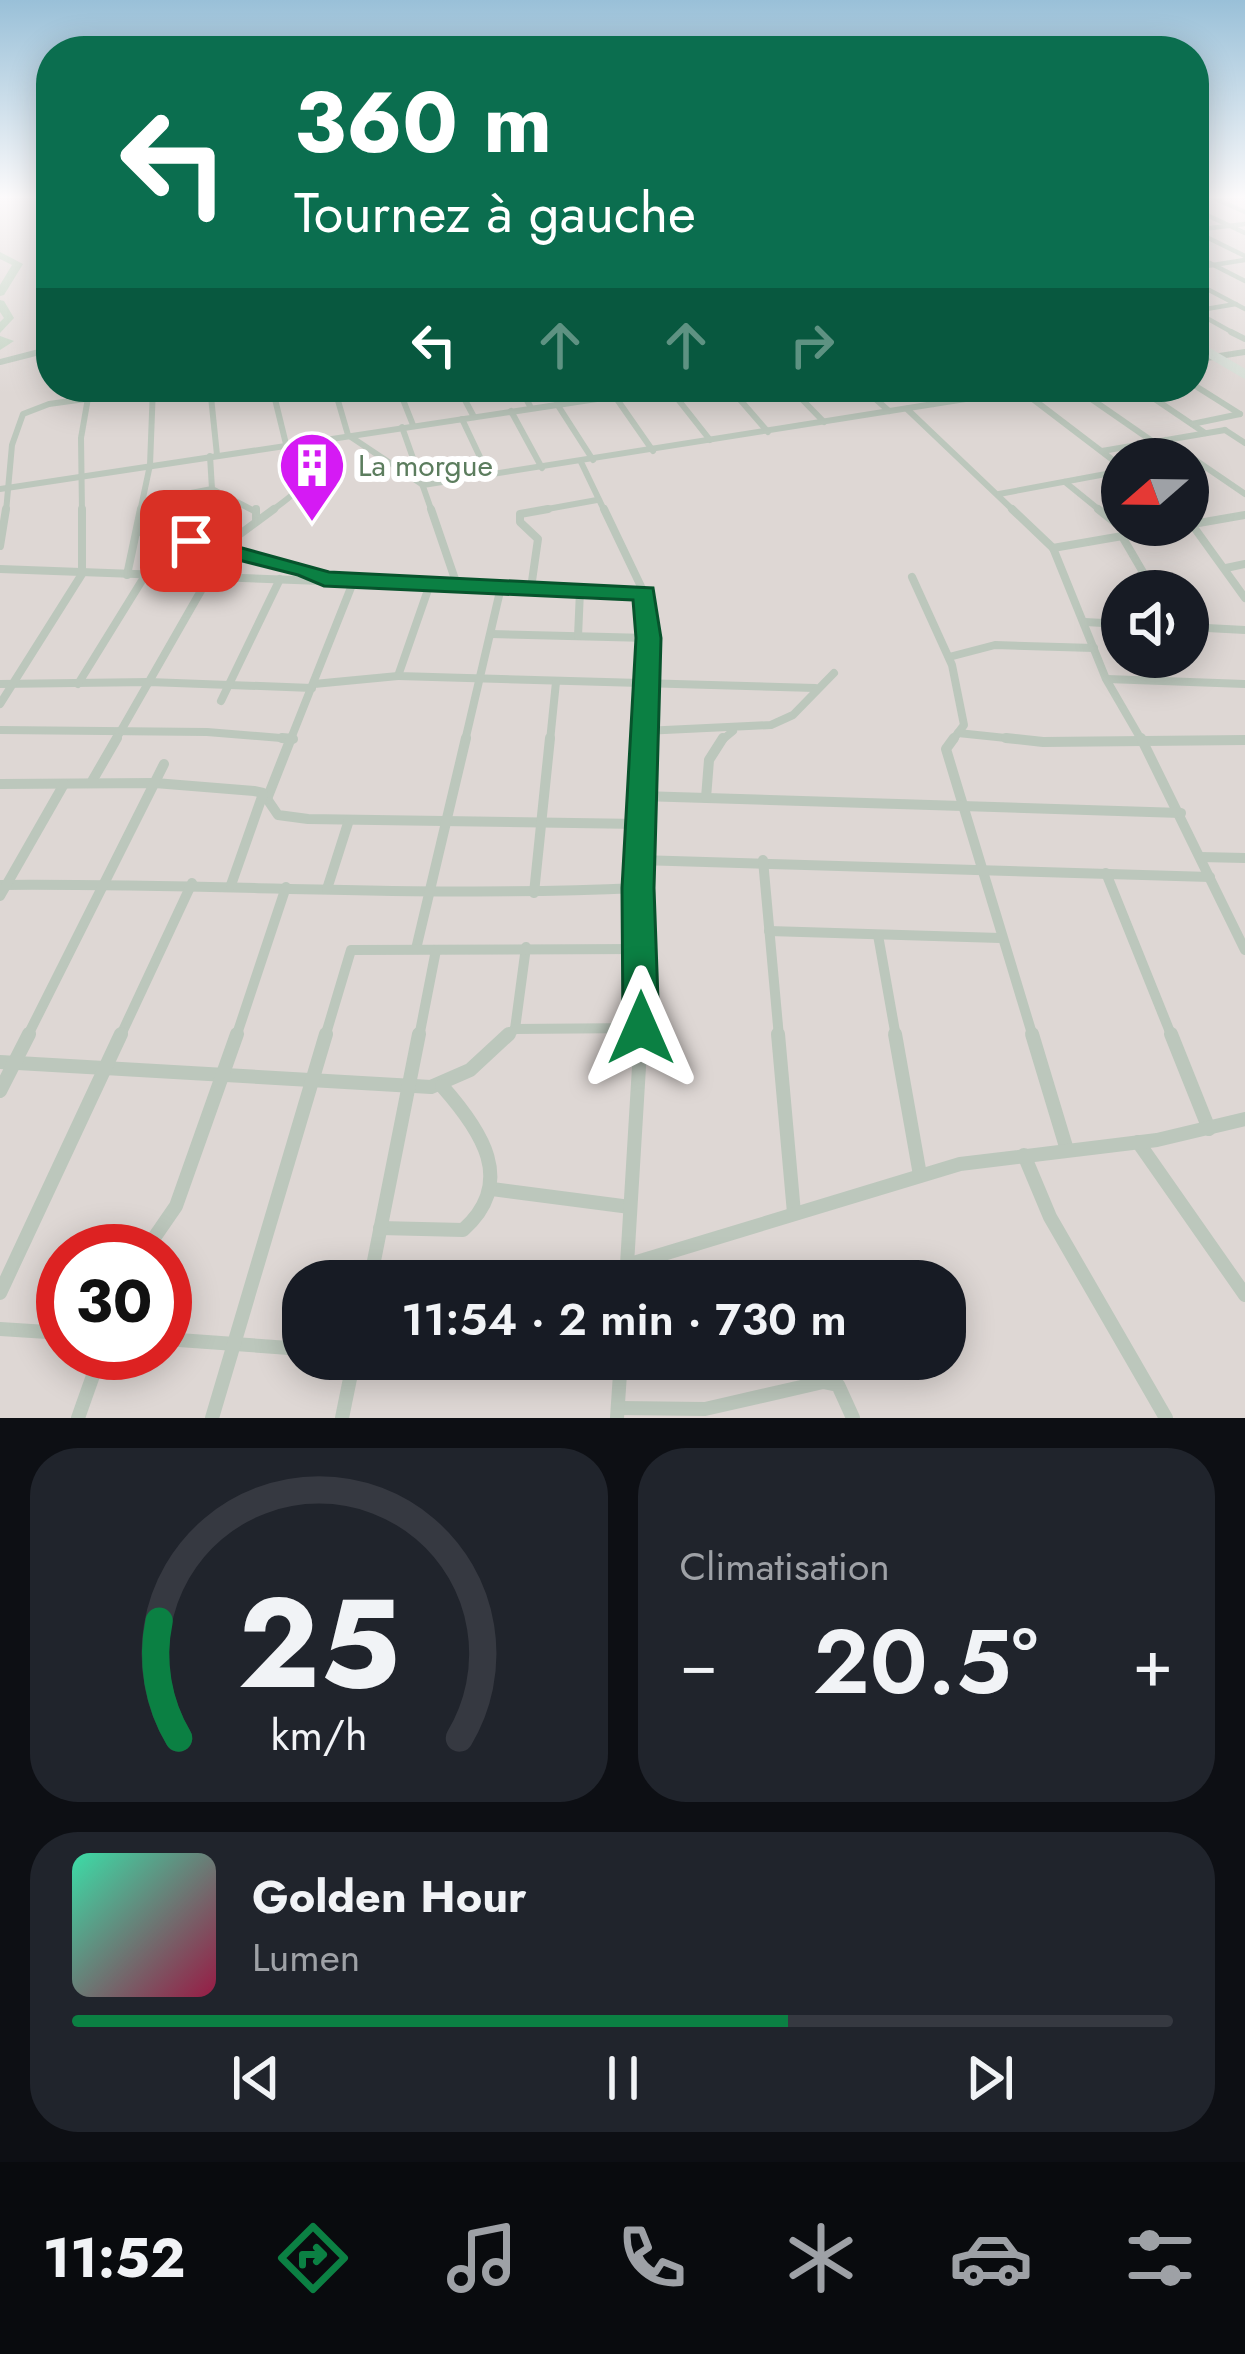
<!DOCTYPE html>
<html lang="fr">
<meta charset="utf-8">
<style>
body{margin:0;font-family:Jost,sans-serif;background:#20242c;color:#f1f3f6;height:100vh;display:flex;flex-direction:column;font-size:45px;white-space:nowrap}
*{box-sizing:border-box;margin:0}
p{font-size:39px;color:#9ea1a6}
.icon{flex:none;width:66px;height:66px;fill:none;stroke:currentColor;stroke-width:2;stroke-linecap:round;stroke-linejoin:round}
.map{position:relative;height:1418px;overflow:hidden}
.side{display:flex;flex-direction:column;gap:30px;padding:30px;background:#0d0f14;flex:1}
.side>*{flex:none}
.guide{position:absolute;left:36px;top:36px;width:1173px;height:366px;border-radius:48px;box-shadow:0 6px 30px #0003;background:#0b6e4f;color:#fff;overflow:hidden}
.needle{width:78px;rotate:250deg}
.controls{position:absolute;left:1101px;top:438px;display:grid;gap:24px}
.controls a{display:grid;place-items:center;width:108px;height:108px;border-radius:50%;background:#171b24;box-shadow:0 6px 30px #0003;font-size:60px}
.speed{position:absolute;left:36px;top:1224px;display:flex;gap:24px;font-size:60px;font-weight:700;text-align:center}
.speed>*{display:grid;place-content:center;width:156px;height:156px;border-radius:50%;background:#171b24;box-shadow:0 6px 30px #0003;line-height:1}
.speed .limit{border:18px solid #d22;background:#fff;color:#111}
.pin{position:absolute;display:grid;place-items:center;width:102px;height:102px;color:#fff;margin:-51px;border-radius:24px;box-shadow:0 6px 18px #0006}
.me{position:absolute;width:132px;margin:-66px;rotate:0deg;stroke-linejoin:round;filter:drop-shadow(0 0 9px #0008)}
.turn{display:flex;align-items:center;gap:42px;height:252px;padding:0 60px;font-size:54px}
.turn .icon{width:156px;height:156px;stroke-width:2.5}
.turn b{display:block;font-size:84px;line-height:102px}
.lanes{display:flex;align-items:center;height:114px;padding:0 60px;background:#0003;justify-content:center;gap:60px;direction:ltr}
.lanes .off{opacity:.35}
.big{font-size:90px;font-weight:600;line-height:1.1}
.side .tile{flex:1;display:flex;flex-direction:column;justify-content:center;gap:18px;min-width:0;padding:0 42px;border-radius:48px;background:#20242c}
.side .dial{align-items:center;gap:0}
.dial svg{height:312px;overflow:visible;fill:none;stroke:#363941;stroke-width:7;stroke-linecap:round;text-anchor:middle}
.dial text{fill:#f1f3f6;stroke:none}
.song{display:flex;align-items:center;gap:36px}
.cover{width:144px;height:144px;border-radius:18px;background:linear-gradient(135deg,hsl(160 70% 55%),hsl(340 70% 35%))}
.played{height:12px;border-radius:6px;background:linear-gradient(90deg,#0b8043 65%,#363941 65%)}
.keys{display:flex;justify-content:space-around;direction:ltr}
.heat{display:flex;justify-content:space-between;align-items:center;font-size:66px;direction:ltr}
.side .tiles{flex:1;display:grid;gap:30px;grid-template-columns:1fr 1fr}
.tile:last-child{grid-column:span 2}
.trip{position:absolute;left:282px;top:1260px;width:684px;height:120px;border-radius:48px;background:#171b24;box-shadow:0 6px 30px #0003;font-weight:600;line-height:120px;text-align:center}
.menu{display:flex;height:192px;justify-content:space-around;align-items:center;background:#090b0e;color:#9ea1a6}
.menu .icon{width:84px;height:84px}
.menu .on{color:#0b8043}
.menu b{font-size:54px;color:#f1f3f6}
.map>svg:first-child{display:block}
.green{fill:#ded7d4;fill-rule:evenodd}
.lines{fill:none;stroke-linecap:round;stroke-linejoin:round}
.river{fill:#c2d1c1;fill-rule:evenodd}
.street-far4{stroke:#bcc7bc;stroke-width:4.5}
.street-far3{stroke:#bcc7bc;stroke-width:6}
.street-far2{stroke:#bcc7bc;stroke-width:8}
.street-far1{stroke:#bcc7bc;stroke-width:10}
.street{stroke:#bcc7bc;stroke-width:14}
.secondary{stroke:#d5ddd5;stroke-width:9}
.route{fill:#0b8043;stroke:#07532c;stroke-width:3}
.labels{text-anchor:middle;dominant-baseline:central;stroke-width:12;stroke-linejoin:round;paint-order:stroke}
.far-poi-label{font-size:30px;fill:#5c7d5e;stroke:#fff;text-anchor:start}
</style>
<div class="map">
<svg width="1245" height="1418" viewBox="0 0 1245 1418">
<rect width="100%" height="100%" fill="#f8f5f6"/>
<path class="green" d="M0,196h51v191h1143v-191h51v1222h-1245zM1122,459h66v66h-66zM1122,591h66v66h-66zM63,1251h102v102h-102zM303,1281h642v78h-642z"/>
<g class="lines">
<g class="river">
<path d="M0,196h5l-5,4z"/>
<path d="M0,252l23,12 -19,31 -4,1v-11l12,-20 -12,-6z"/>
<path d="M0,300l4,1 10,17 -14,15v-11l4,-4 -4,-6z"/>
<path d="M0,336l14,5 -14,9z"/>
</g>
<g class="street-far4">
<path d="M1209,196l36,16"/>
<path d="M1194,209l51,24"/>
<path d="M1194,230l51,-6"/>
<path d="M1194,231l51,25"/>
<path d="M1194,255l51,26"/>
<path d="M1194,268l51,-8"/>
<path d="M1194,282l51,27"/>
<path d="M1194,311l43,24"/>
<path d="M1194,311l42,-7"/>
</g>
<g class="street-far3">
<path d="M1231,332l14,7"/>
<path d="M1194,360l51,-8"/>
<path d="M0,362l51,-13"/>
<path d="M1194,385l46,29"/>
<path d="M210,387l7,68"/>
<path d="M272,387l14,57"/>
<path d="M334,387l14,48 75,50 618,-98"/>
<path d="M398,387l15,38"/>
<path d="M458,387l16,30"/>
<path d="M520,387l11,21"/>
<path d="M729,387l39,45"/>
<path d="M790,387l34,35"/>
<path d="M862,387l27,24"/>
<path d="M912,387l21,17"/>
<path d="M1074,387l78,54"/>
<path d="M1137,387l68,46"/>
<path d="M669,388l41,52"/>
<path d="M1021,390l101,77"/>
<path d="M614,395l39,56"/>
<path d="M557,404l36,56"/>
<path d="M907,409l108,103"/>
<path d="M511,411l31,57"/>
<path d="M462,419l27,57"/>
<path d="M1192,424l48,-10"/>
<path d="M402,427l30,85"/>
<path d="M1225,430l20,13"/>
<path d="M1166,440l79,54"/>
<path d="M1102,451l123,-21"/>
<path d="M581,462l24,50"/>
<path d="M1065,482l37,30"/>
<path d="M0,489l676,-102"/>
<path d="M212,489l44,23"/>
<path d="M999,494l123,-23"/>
<path d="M144,502l68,-13 -2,-33"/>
<path d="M6,512l6,-67 11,-31 26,-10 123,-17"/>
<path d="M82,512l-1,-74 7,-40"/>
<path d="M140,512l10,-47 3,-78"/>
<path d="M270,512c28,-21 48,-33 36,-71"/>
<path d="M531,512l66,-12"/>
</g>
<g class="street-far2">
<path d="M256,509v10"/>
<path d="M431,509l26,76"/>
<path d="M604,509l43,90 -4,142"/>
<path d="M1012,509l41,39 53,131 36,62"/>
<path d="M1098,509l34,27"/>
<path d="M1188,519l57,79"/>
<path d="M1193,524l52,-9"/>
<path d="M140,532l81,16 99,29"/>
<path d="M1123,538l31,53"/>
<path d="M0,546l6,-37"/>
<path d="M221,548l53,-39"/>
<path d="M1053,548l133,-23"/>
<path d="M1226,568l19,-4"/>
<path d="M0,569l644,24"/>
<path d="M127,575l14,-66"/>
<path d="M912,577l40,88 12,60 -12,16"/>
<path d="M430,584l-32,92 417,12"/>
<path d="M531,588l7,-49 -18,-17v-8l28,-5"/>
<path d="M1085,622l37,2"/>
<path d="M1188,627l57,3"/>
<path d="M491,634l157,4"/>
<path d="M578,636l2,-45"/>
<path d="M949,657l46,-12 99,3"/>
<path d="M1107,679l138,5"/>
<path d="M0,684l149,-2 163,6"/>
<path d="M78,684l68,-110"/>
<path d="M314,684l84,-8"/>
<path d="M221,701l59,-122"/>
<path d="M0,704l82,-130v-65"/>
<path d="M0,730l207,2 86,7"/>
<path d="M644,731l127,-6 22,-10 41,-42"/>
<path d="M958,733l76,8"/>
<path d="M115,741l95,-166"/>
<path d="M290,741l64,-161"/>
<path d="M465,741l36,-154"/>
<path d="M550,741l6,-59"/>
<path d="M721,741l12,-10"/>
<path d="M1134,741l111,-1"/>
</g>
<g class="street-far1">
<path d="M282,738l11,1"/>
<path d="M954,738l-8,11 87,288"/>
<path d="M1006,738l37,4 202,-2"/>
<path d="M1141,738l104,212"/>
<path d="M91,783l26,-45"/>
<path d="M0,784l155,-1 99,8 9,2 15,22 30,4 332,5"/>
<path d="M641,796l540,17"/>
<path d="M706,798l3,-38 14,-22"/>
<path d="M267,799l24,-61"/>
<path d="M1200,857l45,1"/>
<path d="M639,860l571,17"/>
<path d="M763,860l16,177"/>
<path d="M1106,873l66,164"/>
<path d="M0,885c213,-2 426,13 638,3"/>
<path d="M231,885l32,-91"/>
<path d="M327,889l22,-69"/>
<path d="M534,893l16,-155"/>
<path d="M0,896l64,-112"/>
<path d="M769,931l231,7"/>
<path d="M878,935l18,102"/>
<path d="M416,949l50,-211"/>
<path d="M515,1029l11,-82"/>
<path d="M27,1037l137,-273"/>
<path d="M120,1037l72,-154"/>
<path d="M236,1037l50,-150"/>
<path d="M325,1037l26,-87 290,-1"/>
<path d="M419,1037l17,-87"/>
<path d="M506,1037l9,-8 126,-1"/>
<path d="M640,1037l3,-299"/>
</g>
<g class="street">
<path d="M778,1034l16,179"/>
<path d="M895,1034l25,141"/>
<path d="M1032,1034l35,116"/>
<path d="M1171,1034l38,95"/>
<path d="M0,1062l431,25 39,-17 39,-36"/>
<path d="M0,1091l29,-57"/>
<path d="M1138,1142l107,153"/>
<path d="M1024,1155l26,62 116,201"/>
<path d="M492,1189l138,18"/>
<path d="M380,1228l83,2c54,-48 18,-100 -21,-144"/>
<path d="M145,1251l31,-45 61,-172"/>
<path d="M627,1265l333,-101 197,-24 88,-21"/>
<path d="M370,1281l49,-247"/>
<path d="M626,1281l15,-247"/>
<path d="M0,1293l121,-259"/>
<path d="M0,1329l63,4"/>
<path d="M165,1339l138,10"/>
<path d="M509,1359l112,4"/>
<path d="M618,1408l87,1 118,-27 15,3 15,33"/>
<path d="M78,1418l23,-65"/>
<path d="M212,1418l114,-384"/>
<path d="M342,1418l12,-59"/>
<path d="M617,1418l4,-59"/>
</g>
<path class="secondary" d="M1194,344l51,30"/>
</g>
<linearGradient id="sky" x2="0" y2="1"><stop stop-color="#99c0d8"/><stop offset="0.5" stop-color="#fcfafb"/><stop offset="1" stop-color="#fcfafb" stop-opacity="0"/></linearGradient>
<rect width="1245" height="394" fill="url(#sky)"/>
<path class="route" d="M191,534l138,38 324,16 8,50 -7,250 5,140 -5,12 -13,5 -12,-5 -6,-12 -1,-140 14,-250 -3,-38 -309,-14 -26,-11 -115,-29 -4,-5z"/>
<defs>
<symbol id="building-pin" viewBox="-11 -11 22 30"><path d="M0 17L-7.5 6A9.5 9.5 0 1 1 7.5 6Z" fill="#d51af4" stroke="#fff"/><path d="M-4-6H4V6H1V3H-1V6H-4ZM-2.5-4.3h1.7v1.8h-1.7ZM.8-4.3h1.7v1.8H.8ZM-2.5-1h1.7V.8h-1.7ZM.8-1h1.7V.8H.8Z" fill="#fff"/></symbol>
</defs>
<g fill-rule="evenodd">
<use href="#building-pin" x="274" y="427" width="76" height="104"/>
</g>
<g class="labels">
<g class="far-poi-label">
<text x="358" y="465">La morgue</text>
</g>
</g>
</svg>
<div class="controls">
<a><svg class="needle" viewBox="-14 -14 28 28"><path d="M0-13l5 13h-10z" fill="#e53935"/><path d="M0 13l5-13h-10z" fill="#9ea1a6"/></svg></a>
<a><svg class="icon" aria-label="sound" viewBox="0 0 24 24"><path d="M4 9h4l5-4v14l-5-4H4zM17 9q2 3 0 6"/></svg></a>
</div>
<div class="speed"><div class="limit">30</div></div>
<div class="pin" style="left:191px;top:541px;background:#d93025"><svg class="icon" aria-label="arrive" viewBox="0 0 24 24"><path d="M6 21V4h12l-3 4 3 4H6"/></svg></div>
<svg class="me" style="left:641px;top:1028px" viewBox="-20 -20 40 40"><path d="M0-17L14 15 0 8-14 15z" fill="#0b8043" stroke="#fff" stroke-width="4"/></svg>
<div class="trip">11:54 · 2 min · 730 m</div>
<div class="guide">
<div class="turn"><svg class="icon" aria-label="left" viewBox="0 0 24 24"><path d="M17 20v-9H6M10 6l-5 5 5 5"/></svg><div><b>360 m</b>Tournez à gauche</div></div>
<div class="lanes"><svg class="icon" aria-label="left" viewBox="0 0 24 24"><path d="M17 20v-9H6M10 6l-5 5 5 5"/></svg><svg class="icon off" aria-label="ahead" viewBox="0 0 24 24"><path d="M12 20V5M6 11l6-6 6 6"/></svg><svg class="icon off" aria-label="ahead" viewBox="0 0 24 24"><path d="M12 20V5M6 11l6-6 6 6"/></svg><svg class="icon off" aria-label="right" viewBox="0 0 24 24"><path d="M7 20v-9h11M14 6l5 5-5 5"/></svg></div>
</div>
</div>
<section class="side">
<div class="tiles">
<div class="tile dial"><svg viewBox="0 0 100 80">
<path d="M14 69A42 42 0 1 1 86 69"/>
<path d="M14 69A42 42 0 0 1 9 39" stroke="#0b8043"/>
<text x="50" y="56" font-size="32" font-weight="700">25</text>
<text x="50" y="72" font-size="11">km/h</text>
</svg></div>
<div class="tile"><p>Climatisation</p>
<div class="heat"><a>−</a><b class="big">20.5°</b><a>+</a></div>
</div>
<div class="tile">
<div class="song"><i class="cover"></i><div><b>Golden Hour</b><p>Lumen</p></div></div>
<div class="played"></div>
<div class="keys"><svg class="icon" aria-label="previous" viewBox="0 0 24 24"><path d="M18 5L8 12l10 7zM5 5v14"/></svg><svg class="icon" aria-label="pause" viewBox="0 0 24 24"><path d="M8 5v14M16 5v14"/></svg><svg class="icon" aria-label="next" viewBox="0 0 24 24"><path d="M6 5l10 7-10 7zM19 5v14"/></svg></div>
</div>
</div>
</section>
<nav class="menu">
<b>11:52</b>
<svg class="icon on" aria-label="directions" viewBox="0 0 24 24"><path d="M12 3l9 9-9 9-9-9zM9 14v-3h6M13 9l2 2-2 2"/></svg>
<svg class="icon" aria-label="music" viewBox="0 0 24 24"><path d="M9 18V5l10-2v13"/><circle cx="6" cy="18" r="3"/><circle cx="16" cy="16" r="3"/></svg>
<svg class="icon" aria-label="phone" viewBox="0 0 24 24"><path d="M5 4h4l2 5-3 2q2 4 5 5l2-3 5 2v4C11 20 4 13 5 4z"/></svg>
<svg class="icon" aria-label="climate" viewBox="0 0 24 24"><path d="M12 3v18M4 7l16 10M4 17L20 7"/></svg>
<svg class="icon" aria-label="car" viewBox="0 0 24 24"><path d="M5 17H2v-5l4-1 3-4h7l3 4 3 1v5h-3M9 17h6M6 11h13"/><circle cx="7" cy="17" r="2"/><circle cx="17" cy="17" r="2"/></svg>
<svg class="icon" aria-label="filters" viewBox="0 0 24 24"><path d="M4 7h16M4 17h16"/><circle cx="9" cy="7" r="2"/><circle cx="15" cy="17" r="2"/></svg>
</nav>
